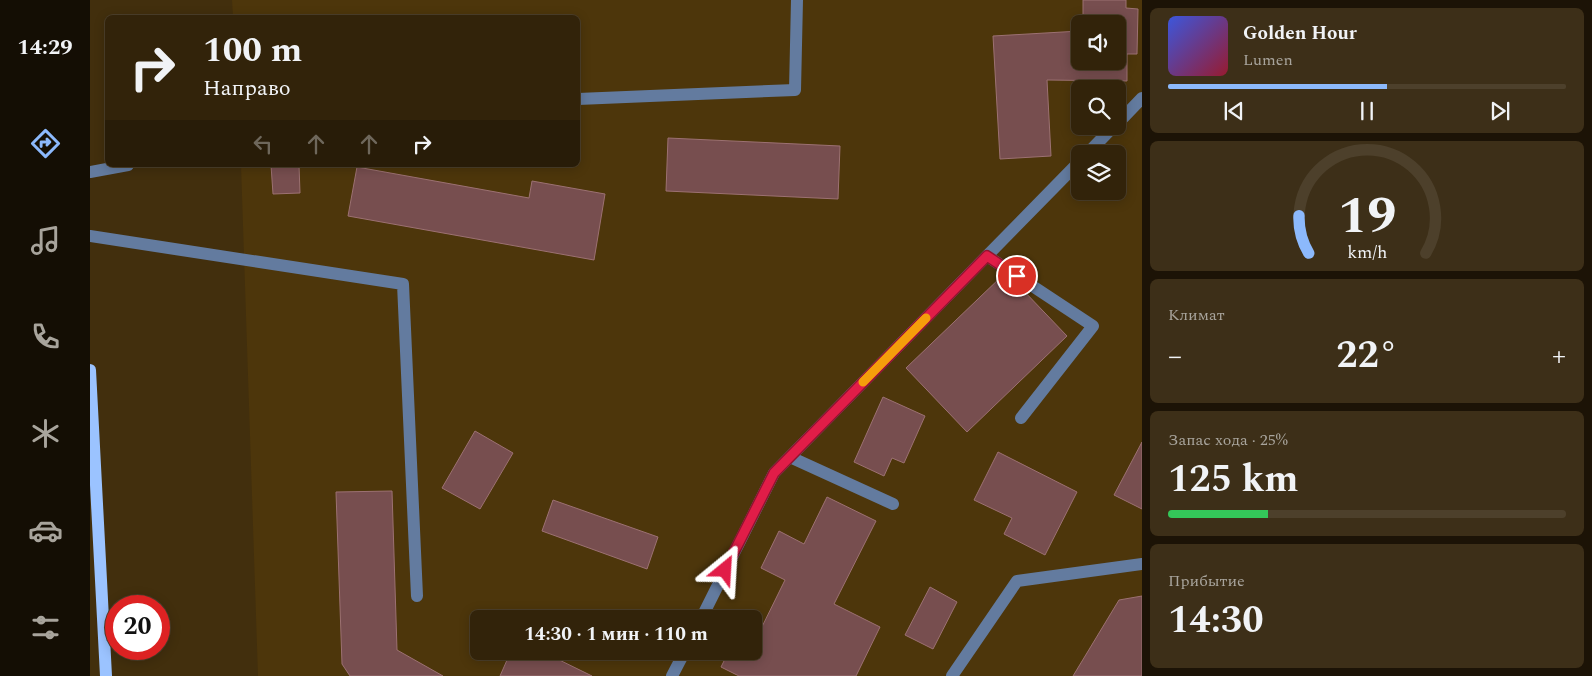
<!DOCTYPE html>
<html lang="ru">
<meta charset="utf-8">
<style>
body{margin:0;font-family:Spectral,serif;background:#3d2f18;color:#f1f3f6;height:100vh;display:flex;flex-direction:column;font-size:19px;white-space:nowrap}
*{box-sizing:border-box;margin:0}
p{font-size:16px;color:#a8a49c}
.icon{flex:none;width:28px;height:28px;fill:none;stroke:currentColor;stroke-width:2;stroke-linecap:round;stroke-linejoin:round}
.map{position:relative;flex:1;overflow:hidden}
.drawer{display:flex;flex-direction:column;gap:8px;padding:8px;background:#1c1306;width:450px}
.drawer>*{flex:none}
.banner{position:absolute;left:15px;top:15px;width:475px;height:152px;border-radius:8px;box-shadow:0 2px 12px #0003,0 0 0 1px #4d402b;background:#32230a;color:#f1f3f6;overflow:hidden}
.tools{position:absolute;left:981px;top:15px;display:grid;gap:10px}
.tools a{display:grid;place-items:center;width:55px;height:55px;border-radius:8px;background:#32230a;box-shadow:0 2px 12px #0003,0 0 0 1px #4d402b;font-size:25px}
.speed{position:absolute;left:15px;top:595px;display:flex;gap:10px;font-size:25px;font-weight:700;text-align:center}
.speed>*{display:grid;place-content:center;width:65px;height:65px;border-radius:50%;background:#32230a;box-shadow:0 2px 12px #0003,0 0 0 1px #4d402b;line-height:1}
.speed .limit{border:8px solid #d22;background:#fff;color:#111}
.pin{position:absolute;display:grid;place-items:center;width:42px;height:42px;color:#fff;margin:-21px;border:2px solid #fff;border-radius:50%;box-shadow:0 1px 5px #0007}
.me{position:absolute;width:55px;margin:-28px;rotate:27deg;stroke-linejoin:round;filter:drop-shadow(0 0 4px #0008)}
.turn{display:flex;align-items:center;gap:18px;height:105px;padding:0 15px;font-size:22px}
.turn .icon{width:65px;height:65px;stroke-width:2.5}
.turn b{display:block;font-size:35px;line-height:42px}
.lanes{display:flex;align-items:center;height:48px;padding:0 15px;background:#0003;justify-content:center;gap:25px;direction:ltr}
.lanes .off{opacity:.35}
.big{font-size:38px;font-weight:700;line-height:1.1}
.drawer .card{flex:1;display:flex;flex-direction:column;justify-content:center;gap:8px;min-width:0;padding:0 18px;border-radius:8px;background:#3d2f18}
.drawer .dial{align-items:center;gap:0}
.dial svg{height:130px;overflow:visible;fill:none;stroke:#4d402b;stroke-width:7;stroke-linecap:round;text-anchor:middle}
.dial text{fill:#f1f3f6;stroke:none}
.song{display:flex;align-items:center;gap:15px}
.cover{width:60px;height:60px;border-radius:8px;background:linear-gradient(135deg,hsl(230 70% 55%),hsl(350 70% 35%))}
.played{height:5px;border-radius:2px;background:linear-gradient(90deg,#8cb9fc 55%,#4d402b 55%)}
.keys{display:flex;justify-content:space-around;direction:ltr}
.heat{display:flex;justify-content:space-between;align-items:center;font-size:28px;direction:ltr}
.charge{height:8px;border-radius:4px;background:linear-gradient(90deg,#34c759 25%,#4d402b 0)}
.trip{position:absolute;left:380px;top:610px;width:292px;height:50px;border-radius:8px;background:#32230a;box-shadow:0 2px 12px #0003,0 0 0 1px #4d402b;font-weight:700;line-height:50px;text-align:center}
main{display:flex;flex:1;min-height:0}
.tabs{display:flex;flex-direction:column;width:90px;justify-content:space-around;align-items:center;background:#140e04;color:#a8a49c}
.tabs .icon{width:35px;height:35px}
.tabs .active{color:#8cb9fc}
.tabs b{font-size:22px;color:#f1f3f6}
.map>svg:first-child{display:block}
.built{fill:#4d360b;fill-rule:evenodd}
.building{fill:#774e4f;stroke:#9c7172}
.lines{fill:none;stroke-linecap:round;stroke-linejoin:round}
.minor{stroke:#637b9f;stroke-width:12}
.major{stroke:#9bc3ff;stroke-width:12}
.route-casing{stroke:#92132f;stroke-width:12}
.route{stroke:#e11d48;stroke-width:9}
.slow{stroke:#f59e0b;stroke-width:9}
</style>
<main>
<nav class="tabs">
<b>14:29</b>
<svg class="icon active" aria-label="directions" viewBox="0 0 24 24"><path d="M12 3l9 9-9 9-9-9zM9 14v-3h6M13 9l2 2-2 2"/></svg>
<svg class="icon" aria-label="music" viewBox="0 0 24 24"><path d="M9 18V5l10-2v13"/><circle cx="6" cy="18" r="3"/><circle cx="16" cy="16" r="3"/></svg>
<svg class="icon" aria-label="phone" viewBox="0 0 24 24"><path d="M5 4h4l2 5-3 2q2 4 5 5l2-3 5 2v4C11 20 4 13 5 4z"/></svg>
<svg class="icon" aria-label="climate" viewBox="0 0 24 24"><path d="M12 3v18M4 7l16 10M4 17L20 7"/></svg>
<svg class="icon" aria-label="car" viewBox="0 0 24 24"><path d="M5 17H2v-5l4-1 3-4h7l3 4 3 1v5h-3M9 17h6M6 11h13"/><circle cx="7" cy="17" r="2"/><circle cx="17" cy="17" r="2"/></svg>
<svg class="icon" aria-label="filters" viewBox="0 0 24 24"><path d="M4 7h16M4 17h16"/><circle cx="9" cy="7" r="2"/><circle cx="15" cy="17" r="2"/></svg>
</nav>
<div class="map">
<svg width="1052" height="676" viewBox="0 0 1052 676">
<rect width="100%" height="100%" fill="#422f0d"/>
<path class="built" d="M142,0h910v676h-884l-17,-511h337v-147l-345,-1zM990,24h38v37h-38zM990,89h38v37h-38zM990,154h38v37h-38zM389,619h275v32h-275z"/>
<g class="building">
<path d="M993,0h43v8l12,1 -1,45h-10v27l-80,-1 4,76 -51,3 -7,-123 87,-5v30h38v-37h-35z"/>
<path d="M578,138l172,8 -2,53 -172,-8z"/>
<path d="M181,165h28l1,28 -27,1z"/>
<path d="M267,167l172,31 3,-17 73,13 -11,66 -246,-44z"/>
<path d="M912,276l20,13 45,47 -100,96 -61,-64z"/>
<path d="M793,397l42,19 -21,47 -12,-5 -8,18 -30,-14z"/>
<path d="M385,431l38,22 -33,56 -38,-21z"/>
<path d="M1052,442v67l-28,-14z"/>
<path d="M908,452l79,40 -32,63 -41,-21 8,-16 -38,-18z"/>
<path d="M302,491l5,159 46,26h-93l-8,-12 -6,-172z"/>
<path d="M737,497l49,24 -42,83 46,23 -24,49h-117l-18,-9 8,-16h25v-8l31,-63 -24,-12 18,-37 25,13z"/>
<path d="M463,500l105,37 -11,32 -105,-38z"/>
<path d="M840,587l27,15 -24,47 -28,-14z"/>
<path d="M1052,596v80h-69l46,-76z"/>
<path d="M421,651h30l51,25h-92z"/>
</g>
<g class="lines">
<g class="minor">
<path d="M488,99l217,-9 2,-90"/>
<path d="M1028,123l24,-25"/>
<path d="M997,154l27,-28"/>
<path d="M0,172l38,-7"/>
<path d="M0,236l313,48 14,312"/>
<path d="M897,256l106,70 -72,92"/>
<path d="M700,457l103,47"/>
<path d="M611,619l73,-146 306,-312"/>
<path d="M582,676l13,-25"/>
<path d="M862,676l65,-95 125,-17"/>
</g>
<path class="major" d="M0,370l16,306"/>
</g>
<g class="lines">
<defs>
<path id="route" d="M635,570l49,-97 213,-217 30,20"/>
</defs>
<use href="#route" class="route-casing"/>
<use href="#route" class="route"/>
<path class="slow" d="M773,382l63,-64"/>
</g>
</svg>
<div class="tools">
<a><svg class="icon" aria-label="sound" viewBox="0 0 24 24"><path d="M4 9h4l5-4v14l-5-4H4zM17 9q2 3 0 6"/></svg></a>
<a><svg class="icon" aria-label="search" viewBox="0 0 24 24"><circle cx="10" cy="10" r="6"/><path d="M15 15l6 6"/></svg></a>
<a><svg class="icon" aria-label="layers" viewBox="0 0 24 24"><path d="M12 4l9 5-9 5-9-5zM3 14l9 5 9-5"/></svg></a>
</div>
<div class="speed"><div class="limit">20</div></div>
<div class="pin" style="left:927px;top:276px;background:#d93025"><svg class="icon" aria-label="arrive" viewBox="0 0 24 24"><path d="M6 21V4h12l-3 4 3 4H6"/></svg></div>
<svg class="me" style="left:635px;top:570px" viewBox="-20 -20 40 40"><path d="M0-17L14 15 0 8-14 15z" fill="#e11d48" stroke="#fff" stroke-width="4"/></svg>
<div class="trip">14:30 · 1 мин · 110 m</div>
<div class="banner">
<div class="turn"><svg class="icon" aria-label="right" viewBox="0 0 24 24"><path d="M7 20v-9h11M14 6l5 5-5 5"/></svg><div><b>100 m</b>Направо</div></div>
<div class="lanes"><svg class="icon off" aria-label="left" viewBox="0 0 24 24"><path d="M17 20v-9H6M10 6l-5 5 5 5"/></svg><svg class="icon off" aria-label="ahead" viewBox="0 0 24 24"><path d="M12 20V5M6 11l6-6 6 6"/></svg><svg class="icon off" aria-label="ahead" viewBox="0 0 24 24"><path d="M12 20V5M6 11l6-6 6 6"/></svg><svg class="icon" aria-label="right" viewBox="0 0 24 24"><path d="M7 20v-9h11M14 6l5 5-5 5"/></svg></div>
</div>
</div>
<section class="drawer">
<div class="card">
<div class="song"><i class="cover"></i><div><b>Golden Hour</b><p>Lumen</p></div></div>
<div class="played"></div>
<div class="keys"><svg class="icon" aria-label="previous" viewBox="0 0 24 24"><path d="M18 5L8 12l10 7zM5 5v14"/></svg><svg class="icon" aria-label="pause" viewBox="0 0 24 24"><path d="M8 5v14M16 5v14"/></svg><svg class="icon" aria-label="next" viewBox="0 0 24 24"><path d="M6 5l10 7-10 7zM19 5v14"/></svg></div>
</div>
<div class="card dial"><svg viewBox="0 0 100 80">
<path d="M14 69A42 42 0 1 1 86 69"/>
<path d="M14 69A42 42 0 0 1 8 46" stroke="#8cb9fc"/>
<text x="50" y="56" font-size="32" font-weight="700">19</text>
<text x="50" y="72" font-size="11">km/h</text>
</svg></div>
<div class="card"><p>Климат</p>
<div class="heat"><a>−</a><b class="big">22°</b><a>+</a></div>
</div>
<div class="card"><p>Запас хода · 25%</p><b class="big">125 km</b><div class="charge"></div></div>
<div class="card"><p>Прибытие</p><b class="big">14:30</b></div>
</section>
</main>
